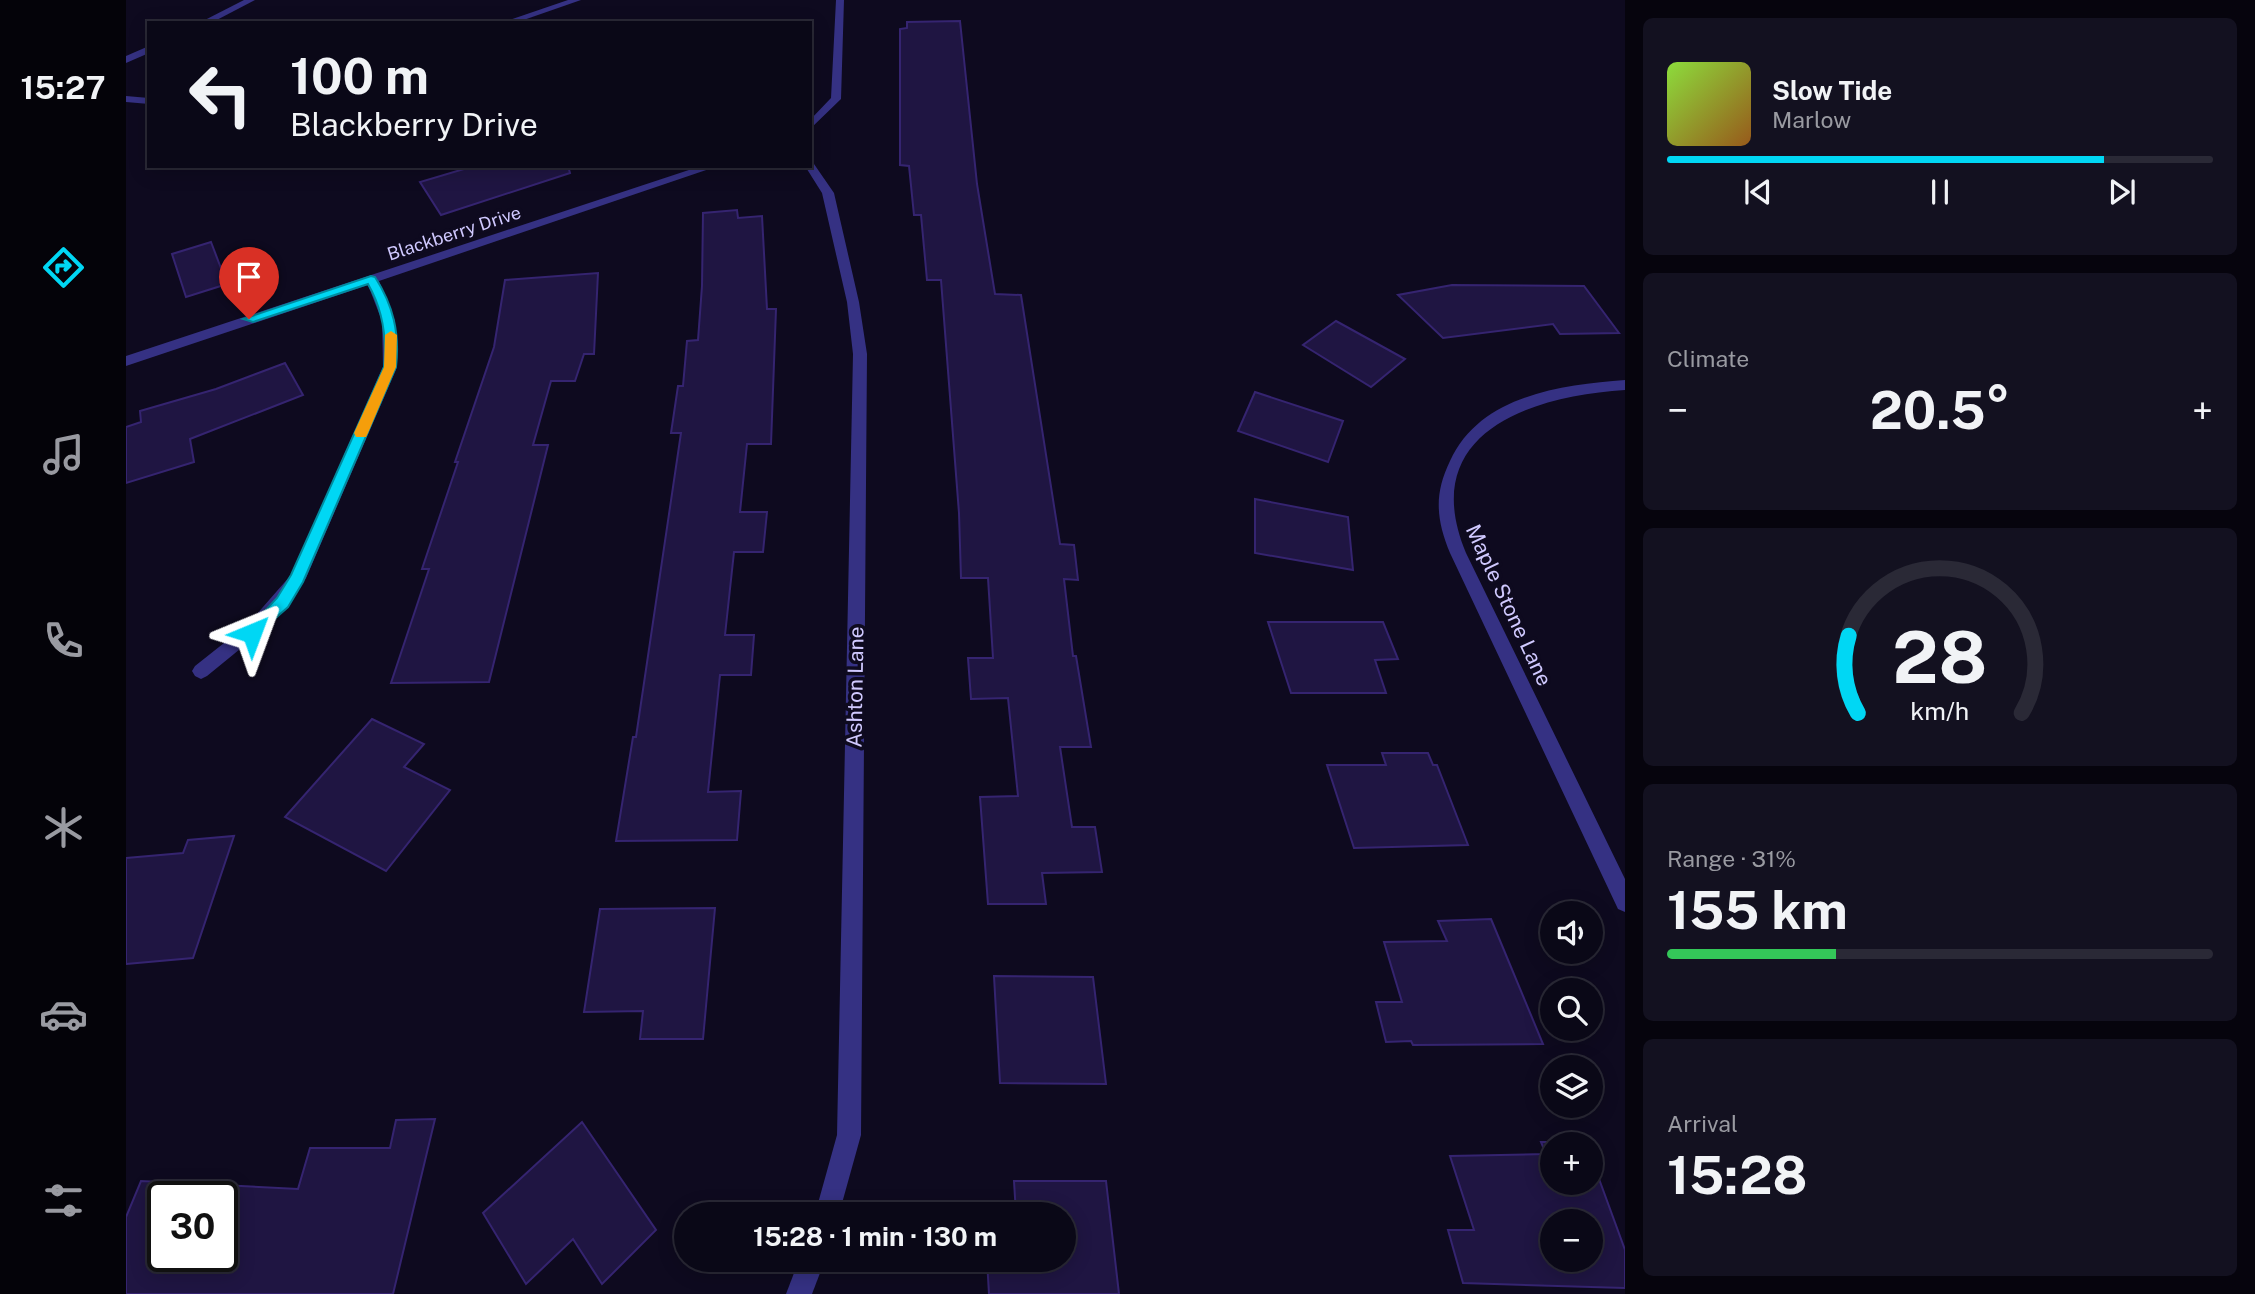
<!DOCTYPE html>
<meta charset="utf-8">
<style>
body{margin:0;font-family:"Public Sans",sans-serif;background:#131120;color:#f1f3f6;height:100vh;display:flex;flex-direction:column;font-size:26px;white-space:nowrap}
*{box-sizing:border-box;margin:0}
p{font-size:23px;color:#999aa1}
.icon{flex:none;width:38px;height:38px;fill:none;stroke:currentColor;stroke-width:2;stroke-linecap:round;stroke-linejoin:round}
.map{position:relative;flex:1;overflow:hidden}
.sheet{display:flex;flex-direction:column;gap:18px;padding:18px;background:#06040d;width:630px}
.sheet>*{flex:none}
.banner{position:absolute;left:21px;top:21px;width:665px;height:147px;border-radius:0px;box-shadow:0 4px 18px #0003,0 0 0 2px #2a2936;background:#0a0817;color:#f1f3f6;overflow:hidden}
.fabs{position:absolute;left:1414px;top:901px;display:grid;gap:14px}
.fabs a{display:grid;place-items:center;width:63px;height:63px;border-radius:50%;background:#0a0817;box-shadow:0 4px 18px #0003,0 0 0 2px #2a2936;font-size:35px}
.speed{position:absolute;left:21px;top:1181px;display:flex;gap:14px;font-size:35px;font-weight:700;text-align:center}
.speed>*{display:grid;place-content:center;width:91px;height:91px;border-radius:50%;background:#0a0817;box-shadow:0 4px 18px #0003,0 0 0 2px #2a2936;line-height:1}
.speed .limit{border:4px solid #111;border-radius:10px;background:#fff;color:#111}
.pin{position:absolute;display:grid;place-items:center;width:60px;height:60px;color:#fff;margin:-72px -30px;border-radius:50% 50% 50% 0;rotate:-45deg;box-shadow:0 0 7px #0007}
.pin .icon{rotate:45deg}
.me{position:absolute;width:77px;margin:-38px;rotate:44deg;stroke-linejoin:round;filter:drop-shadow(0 0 5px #0008)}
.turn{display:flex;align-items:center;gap:24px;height:147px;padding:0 28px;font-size:32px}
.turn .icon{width:91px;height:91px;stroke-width:2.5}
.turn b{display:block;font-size:49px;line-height:60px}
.big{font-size:52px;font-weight:700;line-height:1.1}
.sheet .card{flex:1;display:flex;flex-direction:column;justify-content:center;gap:10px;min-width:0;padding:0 24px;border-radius:10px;background:#131120}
.sheet .dial{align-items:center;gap:0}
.dial svg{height:182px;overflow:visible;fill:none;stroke:#2a2936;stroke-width:7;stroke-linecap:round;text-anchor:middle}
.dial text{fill:#f1f3f6;stroke:none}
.song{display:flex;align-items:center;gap:21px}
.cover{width:84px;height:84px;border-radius:10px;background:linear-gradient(135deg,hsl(90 70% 55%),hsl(30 70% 35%))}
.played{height:7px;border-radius:4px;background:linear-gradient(90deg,#00d7f4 80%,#2a2936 80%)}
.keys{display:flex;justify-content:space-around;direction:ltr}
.heat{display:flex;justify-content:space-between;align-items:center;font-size:38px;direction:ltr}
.charge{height:10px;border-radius:5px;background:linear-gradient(90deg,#34c759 31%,#2a2936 0)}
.trip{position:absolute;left:548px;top:1202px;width:402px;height:70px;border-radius:35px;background:#0a0817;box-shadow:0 4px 18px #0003,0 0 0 2px #2a2936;font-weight:700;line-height:70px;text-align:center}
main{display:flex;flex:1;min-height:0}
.tabs{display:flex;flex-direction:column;width:126px;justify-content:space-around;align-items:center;background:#040309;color:#999aa1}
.tabs .icon{width:49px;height:49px}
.tabs .on{color:#00d7f4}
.tabs b{font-size:32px;color:#f1f3f6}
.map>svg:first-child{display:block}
.building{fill:#1f1542;stroke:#352470;stroke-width:2;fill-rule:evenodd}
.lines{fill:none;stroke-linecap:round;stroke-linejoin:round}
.minor{fill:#353183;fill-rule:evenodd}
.route{fill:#00d7f4;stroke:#008c9f;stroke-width:2}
.slow{fill:#f59e0b}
.labels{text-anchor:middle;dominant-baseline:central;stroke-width:7;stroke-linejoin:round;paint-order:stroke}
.far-street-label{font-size:18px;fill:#d0c9ff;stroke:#0e0a1f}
.street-label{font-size:21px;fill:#d0c9ff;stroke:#0e0a1f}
</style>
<main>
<nav class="tabs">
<b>15:27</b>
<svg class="icon on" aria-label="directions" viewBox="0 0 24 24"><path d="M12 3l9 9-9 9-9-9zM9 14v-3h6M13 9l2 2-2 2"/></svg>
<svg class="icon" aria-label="music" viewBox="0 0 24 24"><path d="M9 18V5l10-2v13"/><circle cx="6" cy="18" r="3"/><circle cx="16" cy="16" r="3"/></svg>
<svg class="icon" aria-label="phone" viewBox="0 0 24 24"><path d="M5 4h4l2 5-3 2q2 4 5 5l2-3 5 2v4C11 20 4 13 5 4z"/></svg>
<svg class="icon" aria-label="climate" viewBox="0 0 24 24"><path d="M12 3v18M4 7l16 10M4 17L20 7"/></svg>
<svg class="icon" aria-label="car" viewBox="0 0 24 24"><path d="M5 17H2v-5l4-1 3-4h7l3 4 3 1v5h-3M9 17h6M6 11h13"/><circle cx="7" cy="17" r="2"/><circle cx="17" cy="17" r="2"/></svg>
<svg class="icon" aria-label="filters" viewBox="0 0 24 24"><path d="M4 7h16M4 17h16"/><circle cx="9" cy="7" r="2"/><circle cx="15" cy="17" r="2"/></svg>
</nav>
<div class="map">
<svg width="1499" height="1294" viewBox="0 0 1499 1294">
<rect width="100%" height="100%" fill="#0e0a1f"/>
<g class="building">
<path d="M834,21l17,163 18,110 26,1 39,249 14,1 4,35 -14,-1 9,77h3l15,91h-31l12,80h23l7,45 -60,1 4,31h-58l-8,-107 38,-1 -10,-98 -37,1 -3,-41h25l-5,-80h-27l-2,-65 -18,-233h-14l-6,-65h-7l-5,-49 -9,-1v-136l7,-1v-6z"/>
<path d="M348,166h94l2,7 -129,42 -21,-33z"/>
<path d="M611,210l1,8 24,-2 5,93h9l-5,135h-24l-7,68h27l-4,40h-29l-9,83h29l-3,40h-31l-12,117 33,-1 -4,49 -121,1 17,-104h3l45,-304h-10l7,-47h5l4,-45 11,-1 4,-54 1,-73z"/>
<path d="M85,242l16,42 -41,13 -14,-43z"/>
<path d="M472,273l-4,81h-10l-9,27h-24l-18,64h15l-59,237 -98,1 38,-114h-7l36,-107h-3l39,-115 11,-67z"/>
<path d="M1326,285l132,1 35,47 -59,1 -7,-10 -110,14 -45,-43z"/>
<path d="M1210,321l69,38 -34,28 -68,-42z"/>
<path d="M159,363l18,32 -113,44 4,23 -68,21v-56l15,-5 -1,-11 76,-22z"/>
<path d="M1129,392l88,29 -15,41 -90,-31z"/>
<path d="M1129,499l93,18 5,53 -98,-17z"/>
<path d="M1142,622h115l15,37 -23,1 11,33h-95z"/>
<path d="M246,719l52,25 -20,23 46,23 -64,81 -101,-54z"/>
<path d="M1256,753h46l5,12h4l31,80 -114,3 -27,-83h59z"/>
<path d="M108,836l-41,122 -67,6v-106l57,-5 5,-13z"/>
<path d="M589,908l-12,131h-63l3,-28 -59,1 16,-103z"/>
<path d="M1365,919l52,125 -130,1 -2,-4 -25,1 -10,-40h26l-18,-60 63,-1 -9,-20z"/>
<path d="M868,976l99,1 13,107 -106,-1z"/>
<path d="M309,1119l-42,175h-267v-77l15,-36 157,8 12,-41h80l6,-28zM37,1197h59v59h-59z"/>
<path d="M456,1122l74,108 -54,54 -29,-45 -47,45 -43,-71z"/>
<path d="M1415,1142h44l-33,2v39h39v-26l34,93v38l-162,-5 -15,-53h26l-24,-74 96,-2zM1426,1222h39v38h-39z"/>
<path d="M888,1181h92l13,113h-130l-2,-34h77v-46h-48z"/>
</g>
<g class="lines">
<g class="minor">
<path d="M118,0h11l-44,23h-12z"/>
<path d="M442,0h13l-66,23h-14z"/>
<path d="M710,0h8l-3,99 -31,30v-9l21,-22z"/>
<path d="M23,46v7l-23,10v-7z"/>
<path d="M0,96l23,2v6l-23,-2z"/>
<path d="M684,163l4,1 20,29 25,109 8,52 -6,781 -22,79h-24l22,-79 16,-781 -6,-52 -25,-109 -17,-27h5z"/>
<path d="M575,166h17l-339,115 16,40 2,46 -91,211 -34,45 -65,53 -6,3 -6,-3 -3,-5 3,-5 53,-42 43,-49 92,-208 -1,-46 -14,-36 -242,81v-10z"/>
<path d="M1499,380v10c-95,6 -209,43 -159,163l159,326v33l-7,-3 -168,-356c-14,-34 -16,-59 0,-92 30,-66 111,-76 175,-81z"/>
<path d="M673,1260h26l-13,34h-26z"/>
</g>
</g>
<path class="route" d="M245,276l4,1c18,28 25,56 21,90l-93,215 -15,25 -36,32 -8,-6 33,-35 14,-23 93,-208c3,-30 -1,-57 -16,-83l-115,38 -10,-3z"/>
<path class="slow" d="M265,331l6,4 -1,32 -28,66 -2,4h-10l-2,-4 30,-66 1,-32z"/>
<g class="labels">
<g class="far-street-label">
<text transform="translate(328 233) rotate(-18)">Blackberry Drive</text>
</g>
<g class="street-label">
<text transform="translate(1383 605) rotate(65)">Maple Stone Lane</text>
<text transform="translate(729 687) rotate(-89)">Ashton Lane</text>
</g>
</g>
</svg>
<div class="fabs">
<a><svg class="icon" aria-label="sound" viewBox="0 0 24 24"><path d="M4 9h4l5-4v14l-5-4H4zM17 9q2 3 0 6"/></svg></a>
<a><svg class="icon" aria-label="search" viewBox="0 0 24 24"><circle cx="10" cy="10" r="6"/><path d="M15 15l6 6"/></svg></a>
<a><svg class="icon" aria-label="layers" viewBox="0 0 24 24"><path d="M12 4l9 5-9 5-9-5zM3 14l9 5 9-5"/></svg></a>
<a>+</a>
<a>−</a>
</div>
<div class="speed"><div class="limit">30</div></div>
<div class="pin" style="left:123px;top:319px;background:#d93025"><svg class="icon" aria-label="arrive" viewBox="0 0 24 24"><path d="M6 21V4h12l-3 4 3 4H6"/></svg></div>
<svg class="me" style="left:126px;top:633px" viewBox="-20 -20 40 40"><path d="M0-17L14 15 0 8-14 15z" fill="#00d7f4" stroke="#fff" stroke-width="4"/></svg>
<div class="trip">15:28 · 1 min · 130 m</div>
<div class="banner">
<div class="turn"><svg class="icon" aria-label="left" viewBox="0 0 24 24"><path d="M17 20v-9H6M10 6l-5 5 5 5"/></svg><div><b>100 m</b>Blackberry Drive</div></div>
</div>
</div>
<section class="sheet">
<div class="card">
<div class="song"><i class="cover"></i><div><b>Slow Tide</b><p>Marlow</p></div></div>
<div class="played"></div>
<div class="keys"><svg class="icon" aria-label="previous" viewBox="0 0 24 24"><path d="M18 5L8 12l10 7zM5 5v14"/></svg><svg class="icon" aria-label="pause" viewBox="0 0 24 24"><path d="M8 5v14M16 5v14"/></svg><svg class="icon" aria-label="next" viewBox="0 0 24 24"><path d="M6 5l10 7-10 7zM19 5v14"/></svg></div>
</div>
<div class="card"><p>Climate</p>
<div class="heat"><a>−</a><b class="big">20.5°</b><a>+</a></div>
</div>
<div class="card dial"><svg viewBox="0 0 100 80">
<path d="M14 69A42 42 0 1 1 86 69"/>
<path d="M14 69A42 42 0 0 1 10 35" stroke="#00d7f4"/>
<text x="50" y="56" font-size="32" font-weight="700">28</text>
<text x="50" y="72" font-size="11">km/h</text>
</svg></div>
<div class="card"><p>Range · 31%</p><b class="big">155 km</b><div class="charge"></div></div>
<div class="card"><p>Arrival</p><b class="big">15:28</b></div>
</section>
</main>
